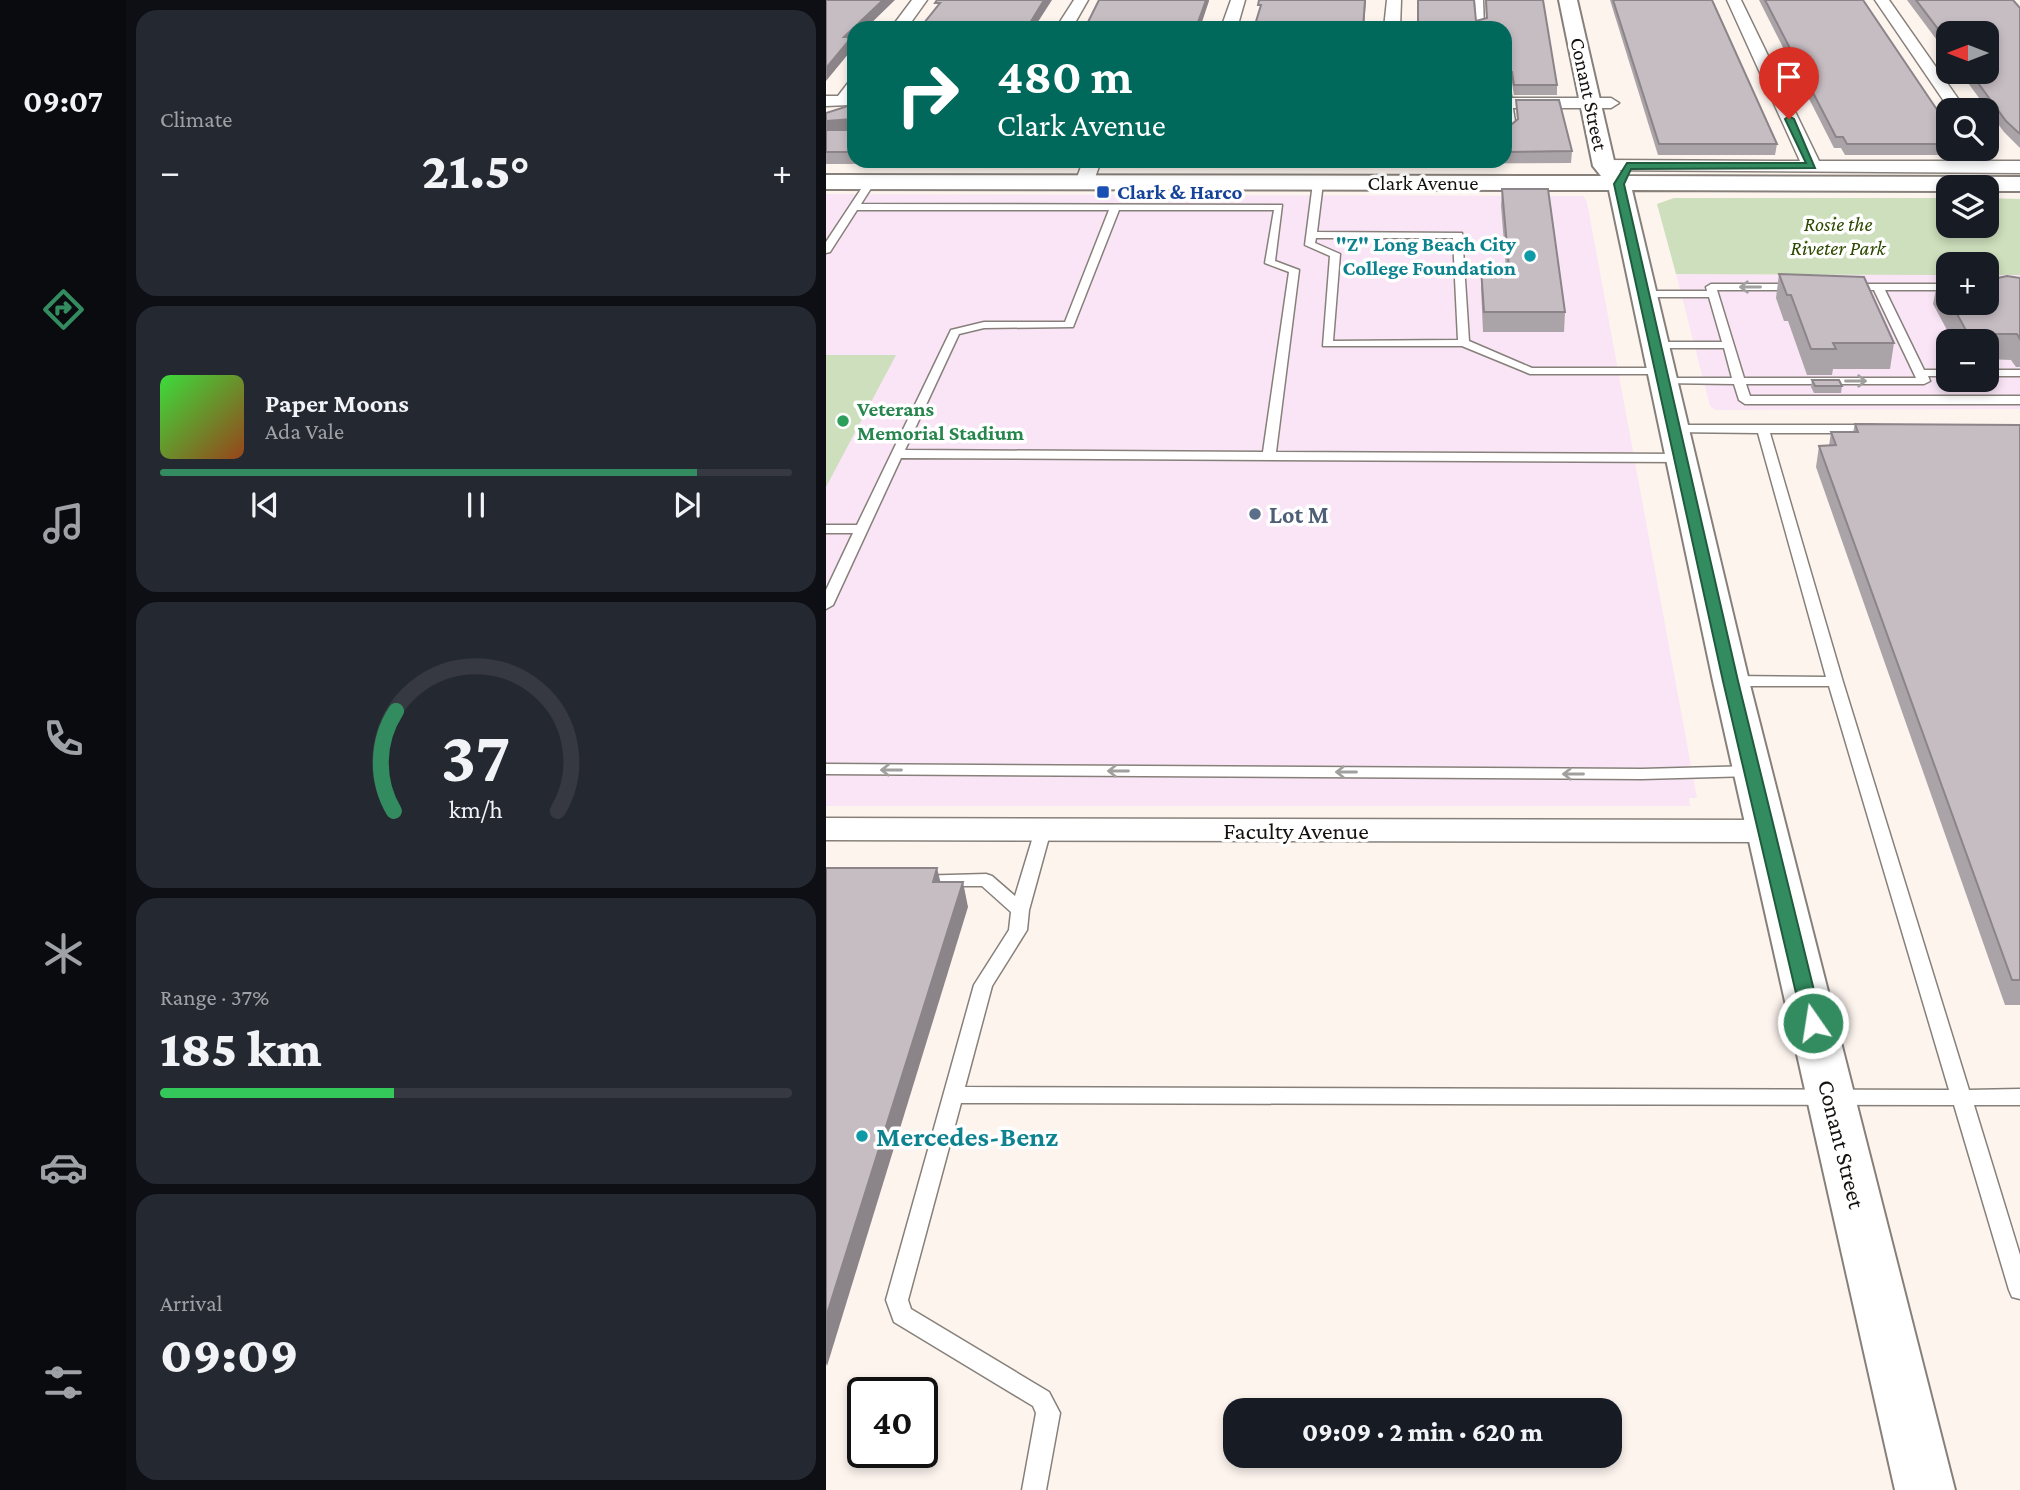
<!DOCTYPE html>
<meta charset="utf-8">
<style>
body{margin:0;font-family:"Crimson Pro",serif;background:#242831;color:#f1f3f6;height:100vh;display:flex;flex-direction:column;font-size:26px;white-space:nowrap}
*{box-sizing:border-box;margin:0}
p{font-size:23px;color:#9ea1a6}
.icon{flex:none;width:38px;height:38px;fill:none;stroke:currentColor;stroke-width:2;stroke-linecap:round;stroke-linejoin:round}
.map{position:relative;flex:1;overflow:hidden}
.details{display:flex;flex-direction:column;gap:10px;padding:10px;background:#0d0f14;width:700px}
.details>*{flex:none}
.guide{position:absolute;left:21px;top:21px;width:665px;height:147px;border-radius:21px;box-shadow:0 4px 10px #0003;background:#00695c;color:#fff;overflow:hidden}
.needle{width:46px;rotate:270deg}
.tools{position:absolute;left:1110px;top:21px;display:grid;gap:14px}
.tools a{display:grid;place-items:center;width:63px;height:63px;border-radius:14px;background:#171b24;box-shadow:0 4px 10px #0003;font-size:35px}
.speed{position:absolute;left:21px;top:1377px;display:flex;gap:14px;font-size:35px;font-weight:700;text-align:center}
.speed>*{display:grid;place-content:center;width:91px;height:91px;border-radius:50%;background:#171b24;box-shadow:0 4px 10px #0003;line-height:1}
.speed .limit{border:4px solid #111;border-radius:10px;background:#fff;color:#111}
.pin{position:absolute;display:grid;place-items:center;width:60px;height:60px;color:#fff;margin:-72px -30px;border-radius:50% 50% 50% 0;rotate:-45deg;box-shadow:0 0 7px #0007}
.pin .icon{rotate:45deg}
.me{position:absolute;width:77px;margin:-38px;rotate:347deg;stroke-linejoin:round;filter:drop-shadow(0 0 5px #0008)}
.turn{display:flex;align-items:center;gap:24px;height:147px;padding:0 35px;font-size:32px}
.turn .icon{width:91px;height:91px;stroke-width:2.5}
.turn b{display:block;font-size:49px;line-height:60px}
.big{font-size:52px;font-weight:800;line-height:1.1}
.details .widget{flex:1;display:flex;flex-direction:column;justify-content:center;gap:10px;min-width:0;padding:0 24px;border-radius:21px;background:#242831}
.details .dial{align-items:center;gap:0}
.dial svg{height:182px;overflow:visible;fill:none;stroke:#363941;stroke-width:7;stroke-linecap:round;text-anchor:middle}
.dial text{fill:#f1f3f6;stroke:none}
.song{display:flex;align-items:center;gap:21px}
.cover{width:84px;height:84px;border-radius:10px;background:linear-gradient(135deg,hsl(120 70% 55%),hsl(20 70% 35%))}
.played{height:7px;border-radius:4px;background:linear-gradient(90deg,#338c60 85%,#363941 85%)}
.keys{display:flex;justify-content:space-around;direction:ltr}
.heat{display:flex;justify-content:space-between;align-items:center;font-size:38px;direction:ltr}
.charge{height:10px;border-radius:5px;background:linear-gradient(90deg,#34c759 37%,#363941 0)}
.trip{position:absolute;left:397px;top:1398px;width:399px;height:70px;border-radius:21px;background:#171b24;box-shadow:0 4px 10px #0003;font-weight:800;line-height:70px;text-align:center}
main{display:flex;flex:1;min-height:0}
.dock{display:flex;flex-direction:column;width:126px;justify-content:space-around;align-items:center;background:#090b0e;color:#9ea1a6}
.dock .icon{width:49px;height:49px}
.dock .on{color:#338c60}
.dock b{font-size:32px;color:#f1f3f6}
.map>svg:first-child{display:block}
.education{fill:#f9e5f6;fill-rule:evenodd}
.green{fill:#cddfbc}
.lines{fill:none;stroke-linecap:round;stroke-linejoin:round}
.lane-casing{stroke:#87807a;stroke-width:3}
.street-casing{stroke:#87807a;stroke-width:3}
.secondary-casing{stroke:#87807a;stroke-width:4}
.lane{fill:#fff;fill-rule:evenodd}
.street{fill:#fff;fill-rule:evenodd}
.secondary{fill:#fff;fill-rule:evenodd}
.wall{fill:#aaa3a7}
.shaded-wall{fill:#8b8488}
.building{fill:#c6bdc2;stroke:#8b8488;stroke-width:2}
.oneway{stroke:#a1a09f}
.route{fill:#338c60;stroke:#215b3e;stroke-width:2}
.transit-dot{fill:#1a4fb4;stroke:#fff;stroke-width:2.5}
.culture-dot{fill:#0f9aa8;stroke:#fff;stroke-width:2.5}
.leisure-dot{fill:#2e9e5b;stroke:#fff;stroke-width:2.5}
.service-dot{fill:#5c6f8a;stroke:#fff;stroke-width:2.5}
.labels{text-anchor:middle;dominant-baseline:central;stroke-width:7;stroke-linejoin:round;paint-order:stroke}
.far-street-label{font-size:21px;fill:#14110f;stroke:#fff}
.far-transit-label{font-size:21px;font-weight:bold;fill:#164399;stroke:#fff;text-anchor:start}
.far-park-label{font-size:21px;font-style:italic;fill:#2e4900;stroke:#fff}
.far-culture-label{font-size:21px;font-weight:bold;fill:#0d838f;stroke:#fff;text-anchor:end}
.far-leisure-label{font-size:21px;font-weight:bold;fill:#27864d;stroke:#fff;text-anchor:start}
.service-label{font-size:24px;font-weight:bold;fill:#4e5e75;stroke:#fff;text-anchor:start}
.street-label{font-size:24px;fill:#14110f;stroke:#fff}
.near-culture-label{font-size:28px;font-weight:bold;fill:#0d838f;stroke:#fff;text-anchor:start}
</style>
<main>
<nav class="dock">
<b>09:07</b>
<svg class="icon on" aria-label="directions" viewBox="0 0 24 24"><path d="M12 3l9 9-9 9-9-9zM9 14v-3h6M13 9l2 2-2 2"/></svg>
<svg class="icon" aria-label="music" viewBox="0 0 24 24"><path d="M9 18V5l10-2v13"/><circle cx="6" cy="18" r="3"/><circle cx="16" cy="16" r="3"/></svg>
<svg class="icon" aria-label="phone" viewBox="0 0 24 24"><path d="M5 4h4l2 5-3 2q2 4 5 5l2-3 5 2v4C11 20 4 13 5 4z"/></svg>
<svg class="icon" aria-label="climate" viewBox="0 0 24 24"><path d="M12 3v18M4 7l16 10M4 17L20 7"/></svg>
<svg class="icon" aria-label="car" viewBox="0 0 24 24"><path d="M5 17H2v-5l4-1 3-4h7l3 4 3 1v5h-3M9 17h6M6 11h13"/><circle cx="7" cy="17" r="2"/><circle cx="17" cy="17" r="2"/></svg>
<svg class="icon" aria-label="filters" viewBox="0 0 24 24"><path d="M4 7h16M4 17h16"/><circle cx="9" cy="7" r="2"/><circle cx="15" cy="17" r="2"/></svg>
</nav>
<section class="details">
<div class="widget"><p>Climate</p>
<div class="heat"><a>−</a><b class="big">21.5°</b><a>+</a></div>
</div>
<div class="widget">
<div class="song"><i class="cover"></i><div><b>Paper Moons</b><p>Ada Vale</p></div></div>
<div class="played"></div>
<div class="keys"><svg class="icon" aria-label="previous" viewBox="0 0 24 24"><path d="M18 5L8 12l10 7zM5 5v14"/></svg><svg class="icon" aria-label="pause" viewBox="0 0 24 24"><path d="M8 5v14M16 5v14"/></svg><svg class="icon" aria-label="next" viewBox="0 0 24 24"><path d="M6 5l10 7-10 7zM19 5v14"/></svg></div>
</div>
<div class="widget dial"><svg viewBox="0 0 100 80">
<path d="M14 69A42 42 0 1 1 86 69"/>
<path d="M14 69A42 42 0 0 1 15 25" stroke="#338c60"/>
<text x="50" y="56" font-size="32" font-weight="700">37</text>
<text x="50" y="72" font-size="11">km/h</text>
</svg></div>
<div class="widget"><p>Range · 37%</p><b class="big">185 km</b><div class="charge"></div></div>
<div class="widget"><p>Arrival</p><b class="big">09:09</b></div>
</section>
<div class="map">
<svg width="1194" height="1490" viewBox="0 0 1194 1490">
<rect width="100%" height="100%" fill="#fdf4ee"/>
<g class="education">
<path d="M0,194l757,2 4,6 110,596h-8l1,8h-864z"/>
<path d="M850,274l272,1v28h38v-28h34v134l-305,1 -5,-4zM1122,341h38v39h-38z"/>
</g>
<g class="green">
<path d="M848,198h274v28h38v-28l34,1v76h-34v-11h-38v11l-272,-1 -19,-70z"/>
<path d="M0,355h70l-70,132z"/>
</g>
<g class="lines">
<defs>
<g id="lane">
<path d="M649,0h8l1,28h-8z"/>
<path d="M679,81l4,2 7,45 -11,9 3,-10z"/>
<path d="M44,179l5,3 -14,22 421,1 -7,56 24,9 -23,182 405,2 6,4 -6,4 -780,-4 -68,147 -7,4v-19l27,-57h-27v-8h31l94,-195 33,-8h81l44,-112h-252l-27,42 -4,1v-11l41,-62zM293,210h155l-9,53 24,9 -26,180 -358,-2 54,-116 25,-6 89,-1z"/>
<path d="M492,180l5,3 -6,49 145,1 7,108 63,27h130l6,3 -6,3h-132l-68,-28h-139l7,-90 -25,-11 8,-62zM490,238h137l5,102 -125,1 7,-87 -25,-11z"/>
<path d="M885,284h88l5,3 -5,3h-82l27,88h172l-42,-88h-25l-5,-3 5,-3h99v6h-63l39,80h24v6h-20l2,5 -6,3h-178l4,12h270v8h-275l-6,-4 -5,-16 -74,-1 -2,-2 6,-3h68l-8,-30h-68l-6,-3 6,-3h66l-13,-45h-65l-5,-3 5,-3h63l-1,-4z"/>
<rect x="1160" y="370" width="34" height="6"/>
<path d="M848,425h200l6,4 -6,4h-104l73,249 126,408 51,-1v16h-46l46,150v44l-8,-2 -3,-7 -55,-185 -993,-2 -53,197 3,9 138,83 11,21 -14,77h-24l14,-77 -3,-7 -139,-84 -8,-22 88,-315 35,-55 2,-18 -29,-26h-63l-6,-2 -3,-4 3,-4 73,-2 6,2 23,20 20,-66 8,-5 8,5 -22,80 -2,20 -35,56 -27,101 984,3 -120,-404h-98l-8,-5 8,-5 95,1 -68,-244 -88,-1 -2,-3z"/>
<path d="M0,764l816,5 111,-3 8,5 -8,5 -111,3 -816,-5z"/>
</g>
<g id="street">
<path d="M86,0h15l-20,28h-16z"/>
<path d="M248,0h14l-16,28h-16z"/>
<path d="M405,0h14l-8,28h-16z"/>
<path d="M561,0h14l-1,28h-16z"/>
<path d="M901,0h14l78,161h201v12l-423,-3 -2,-4 9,-6 196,1z"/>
<path d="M1049,0h14l77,110h-16z"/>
<path d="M28,82v16l-5,7 -23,1v-10h12l10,-13z"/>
<path d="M679,98h106l8,5 -8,5h-106z"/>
<path d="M257,161h18l-8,22 -9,6 -9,-6z"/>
<path d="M0,818l941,2 12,3 5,8 -5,8 -12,3 -941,-2z"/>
</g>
<path id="secondary" d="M733,0h18l38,165 10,11 395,1v14h-34v-4h-38v4l-316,-1 117,491 206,809h-60l-182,-809 -104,-491 -783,-1v-14l775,1 -8,-10z"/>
</defs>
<use href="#lane" class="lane-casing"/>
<use href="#street" class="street-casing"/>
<use href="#secondary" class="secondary-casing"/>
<use href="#lane" class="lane"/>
<use href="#street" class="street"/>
<use href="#secondary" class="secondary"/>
</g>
<g class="wall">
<path d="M659,0h58l14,85v10h-43l-2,-12 -7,-3v-52l-29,-7 10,-3z"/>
<path d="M784,0h102l65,144 -2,11h-117z"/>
<path d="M933,0h104l85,126v23h11l-1,6h-113l-4,-7h-7z"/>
<path d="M1081,0h106l7,8v140l-16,-16 -44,-60h26l-38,-39v22z"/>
<path d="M690,100l56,51 -1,12 -445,2v-4h379v-58v24l2,1 10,-8z"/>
<path d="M28,104v57h201l-1,3h-228v-51z"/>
<path d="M676,189l63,123 -1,20h-81l-2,-45v-19h25l-5,-62z"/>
<path d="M953,274l115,69 -4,26h-57l-1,6h-25l-19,-54h-4l-8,-23z"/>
<path d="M1194,278v89h-4l-5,-7 -25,-1v-18h-33l-20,-37 5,-25h10v24h38z"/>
<path d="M986,380l30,6 -1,7h-27l-3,-6z"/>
<path d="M1029,424l165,1v580h-15l-189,-538 3,-21h10l2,-14h22z"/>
</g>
<g class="shaded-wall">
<path d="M57,0h12l-29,28h-12v11l-1,2 1,6 -28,34v-13l18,-31z"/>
<path d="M218,0h8l-18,28h-7z"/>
<path d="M379,0h4v1l-9,27h-4z"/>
<path d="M539,0h1l-2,28h-1z"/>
<path d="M26,119l2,11 -28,3v-12z"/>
<path d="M111,868l6,24 -10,-10z"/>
<path d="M137,882l5,25 -141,459 -1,-3v-46z"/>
</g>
<g class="building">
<path d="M0,0h57l-39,37h8l-26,31z"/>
<path d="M111,0h107l-17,28h-107l20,-25h-5z"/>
<path d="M273,0h107l-10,28h-111z"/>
<path d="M433,0h106l-2,28h-109l7,-23h-3z"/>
<path d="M592,0h56l2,21 11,-3 -1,-18h57l14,85h-43l-2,-13 -7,-3v-41h-87z"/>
<path d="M787,0h99l65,144h-118z"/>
<path d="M939,0h98l85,126v18h-101l-4,-7h-7z"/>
<path d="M1090,0h97l7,8v126l-14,-13 -36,-49h16v-39h-38v9z"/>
<path d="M690,100h43l13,51 -67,1v-25l2,1 11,-9z"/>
<path d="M28,104v48h-28v-22h28l-2,-11 -26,2v-8z"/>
<path d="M676,189h46l17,123h-81l-3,-44h28z"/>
<path d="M953,274l85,3 30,66h-61l3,6h-25l-20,-54h-4z"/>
<path d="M1181,276l13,2v61l-3,-5h-49l-17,-31h35v-24h7z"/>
<path d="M1112,279h10v18z"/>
<path d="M986,380h27l3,6h-27z"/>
<path d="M1029,424l165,1v555h-8l-193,-534 17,-1 -5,-13h27z"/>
<path d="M0,868h111l-4,14h30l-137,435z"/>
</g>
<defs><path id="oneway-shaft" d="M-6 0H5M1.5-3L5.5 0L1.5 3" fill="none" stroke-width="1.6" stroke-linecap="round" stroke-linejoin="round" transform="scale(1.75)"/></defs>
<g class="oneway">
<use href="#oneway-shaft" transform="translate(924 287) rotate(180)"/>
<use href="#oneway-shaft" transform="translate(1030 381)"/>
<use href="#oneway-shaft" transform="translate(65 770) rotate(-180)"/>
<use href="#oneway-shaft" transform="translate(292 771) rotate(-180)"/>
<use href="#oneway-shaft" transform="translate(520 772) rotate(-180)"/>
<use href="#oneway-shaft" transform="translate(747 774) rotate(-180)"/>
</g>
<path class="route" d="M963,116l5,3 21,49 -184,1 -7,15 114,497 84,342 -9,7 -10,-7 -80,-342 -109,-497 13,-21h179l-21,-44z"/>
<rect class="transit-dot" x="270" y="185" width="14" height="14" rx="3.5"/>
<g class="culture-dot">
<circle cx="704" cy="256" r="7"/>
<circle cx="36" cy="1136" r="7"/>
</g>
<circle class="leisure-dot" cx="17" cy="421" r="7"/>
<circle class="service-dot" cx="429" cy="514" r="7"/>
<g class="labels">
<g class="far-street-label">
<text transform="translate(763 94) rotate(78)">Conant Street</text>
<text x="597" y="183">Clark Avenue</text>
</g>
<g class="far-transit-label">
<text x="291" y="192">Clark &amp; Harco</text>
</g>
<g class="far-park-label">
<text x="1012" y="224">Rosie the<tspan x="1012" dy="24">Riveter Park</tspan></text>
</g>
<g class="far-culture-label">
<text x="690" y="244">"Z" Long Beach City<tspan x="690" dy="24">College Foundation</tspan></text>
</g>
<g class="far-leisure-label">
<text x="31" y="409">Veterans<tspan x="31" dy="24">Memorial Stadium</tspan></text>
</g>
<g class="service-label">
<text x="443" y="514">Lot M</text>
</g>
<g class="street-label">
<text x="470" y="830">Faculty Avenue</text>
<text transform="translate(1016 1144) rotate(76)">Conant Street</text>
</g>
<g class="near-culture-label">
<text x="50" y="1136">Mercedes-Benz</text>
</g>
</g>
</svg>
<div class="tools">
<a><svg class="needle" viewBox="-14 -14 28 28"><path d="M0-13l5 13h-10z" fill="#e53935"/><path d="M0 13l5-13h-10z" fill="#9ea1a6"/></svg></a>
<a><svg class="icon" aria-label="search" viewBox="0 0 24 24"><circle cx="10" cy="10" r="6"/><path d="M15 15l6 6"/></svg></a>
<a><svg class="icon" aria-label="layers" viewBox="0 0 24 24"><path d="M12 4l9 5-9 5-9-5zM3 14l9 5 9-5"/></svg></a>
<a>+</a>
<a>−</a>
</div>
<div class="speed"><div class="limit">40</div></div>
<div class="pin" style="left:963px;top:119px;background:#d93025"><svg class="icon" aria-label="arrive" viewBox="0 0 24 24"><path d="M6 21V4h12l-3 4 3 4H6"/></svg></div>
<svg class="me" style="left:987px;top:1023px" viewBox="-20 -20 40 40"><circle r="17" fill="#338c60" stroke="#fff" stroke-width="3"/><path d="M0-11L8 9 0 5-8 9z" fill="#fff"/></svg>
<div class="trip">09:09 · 2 min · 620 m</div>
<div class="guide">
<div class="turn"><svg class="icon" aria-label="right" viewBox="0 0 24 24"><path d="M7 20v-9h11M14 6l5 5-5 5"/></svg><div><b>480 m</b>Clark Avenue</div></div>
</div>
</div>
</main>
